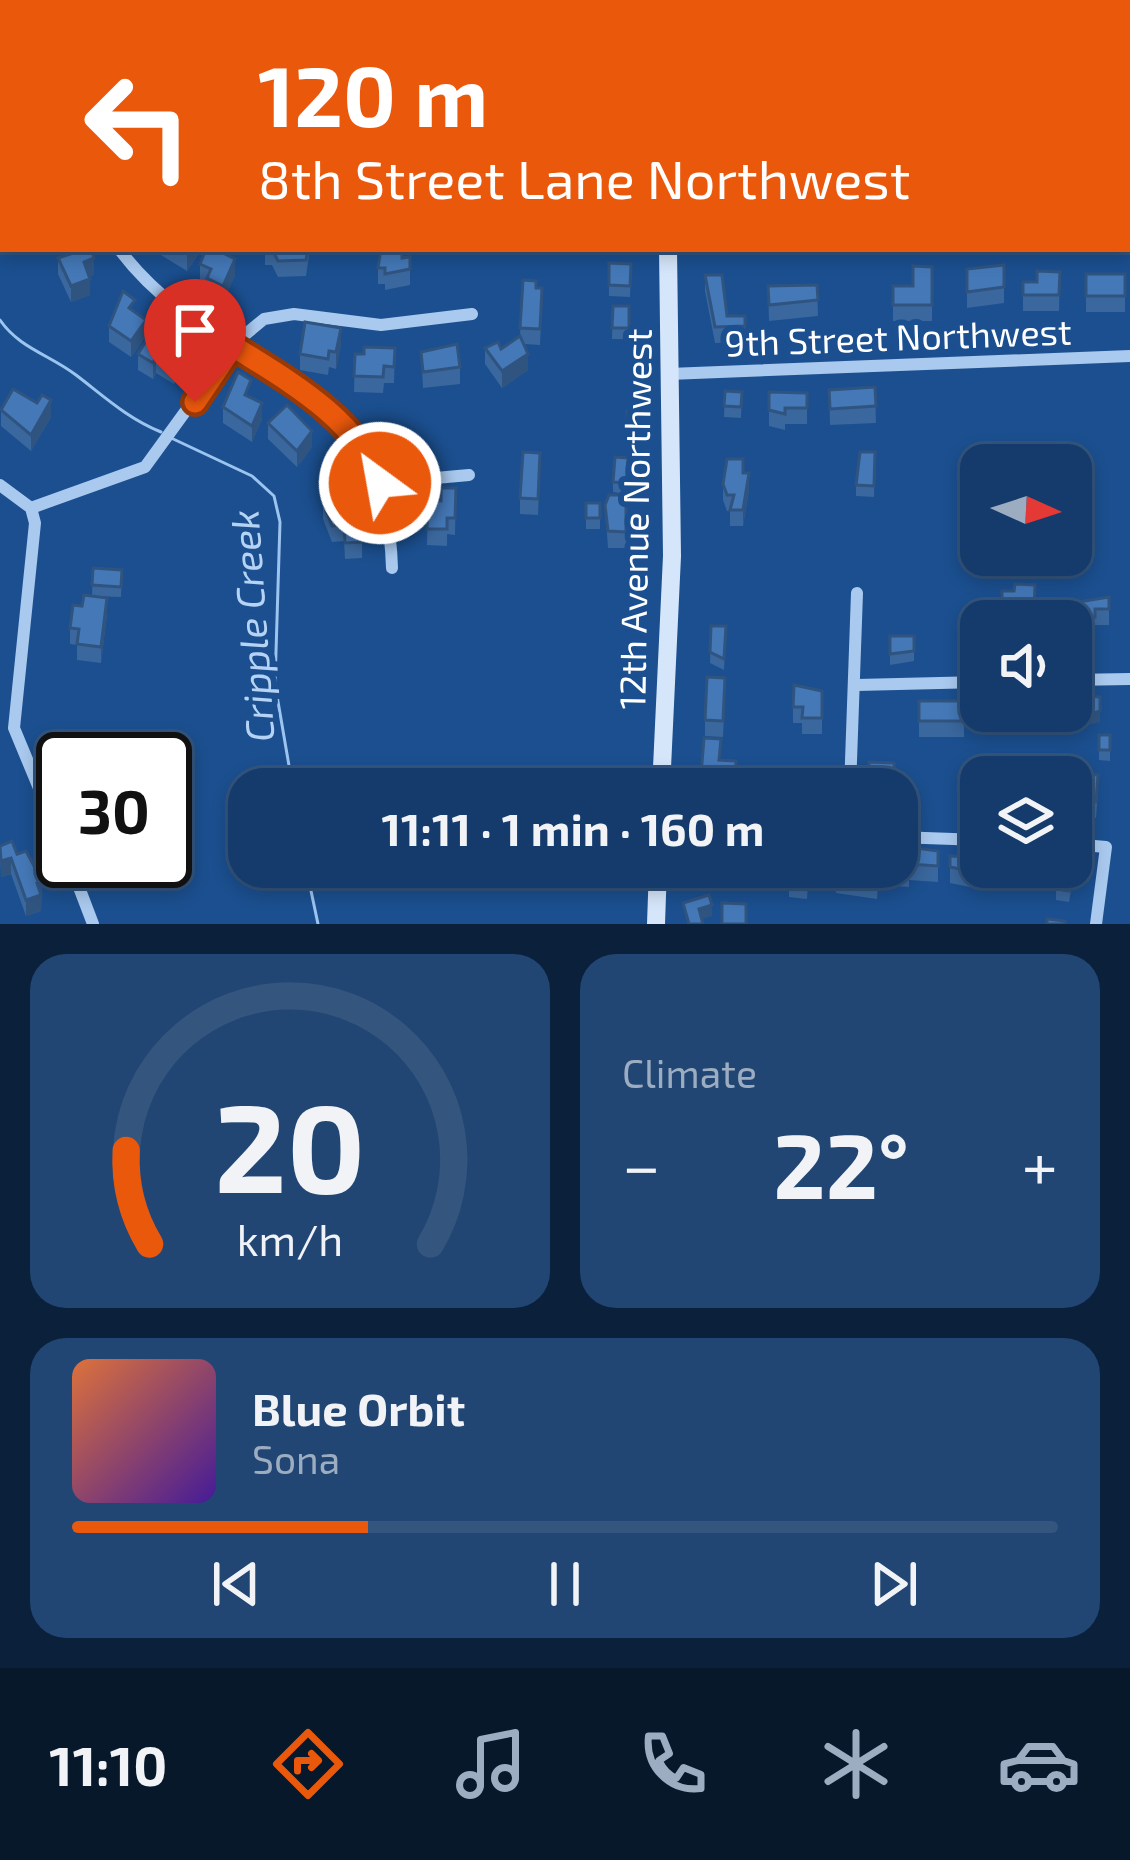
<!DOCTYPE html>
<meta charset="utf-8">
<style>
body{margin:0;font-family:"Exo 2",sans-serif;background:#214673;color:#f1f3f6;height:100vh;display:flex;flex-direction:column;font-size:45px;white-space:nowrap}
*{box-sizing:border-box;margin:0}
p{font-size:39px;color:#9dadc1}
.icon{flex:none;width:66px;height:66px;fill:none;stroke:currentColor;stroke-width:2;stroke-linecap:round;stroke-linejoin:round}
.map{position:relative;height:924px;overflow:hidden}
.panel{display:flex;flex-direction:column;gap:30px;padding:30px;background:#0b203b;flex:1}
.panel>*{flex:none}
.top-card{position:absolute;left:0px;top:0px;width:1131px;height:252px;box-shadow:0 6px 18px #0003,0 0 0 3px #33557e;background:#ea580c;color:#fff;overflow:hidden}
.needle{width:78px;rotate:93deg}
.fabs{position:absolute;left:960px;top:444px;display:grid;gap:24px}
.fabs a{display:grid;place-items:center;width:132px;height:132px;border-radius:24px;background:#143b6b;box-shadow:0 6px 18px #0003,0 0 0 3px #33557e;font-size:60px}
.speed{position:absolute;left:36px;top:732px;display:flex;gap:24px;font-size:60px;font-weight:700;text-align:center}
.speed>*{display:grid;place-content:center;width:156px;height:156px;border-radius:50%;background:#143b6b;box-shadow:0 6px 18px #0003,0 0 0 3px #33557e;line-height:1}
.speed .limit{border:6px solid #111;border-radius:18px;background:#fff;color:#111}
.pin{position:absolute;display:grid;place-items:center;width:102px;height:102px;color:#fff;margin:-123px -51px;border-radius:50% 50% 50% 0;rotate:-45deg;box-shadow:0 0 12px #0007}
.pin .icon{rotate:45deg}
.me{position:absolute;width:132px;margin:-66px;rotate:328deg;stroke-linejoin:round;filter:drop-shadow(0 0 9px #0008)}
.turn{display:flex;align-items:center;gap:42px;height:252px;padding:0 60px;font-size:54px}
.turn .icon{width:156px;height:156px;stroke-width:2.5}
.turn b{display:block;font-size:84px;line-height:102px}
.big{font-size:90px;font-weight:700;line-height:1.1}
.panel .tile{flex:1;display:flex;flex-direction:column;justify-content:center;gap:18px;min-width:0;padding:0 42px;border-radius:36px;background:#214673}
.panel .dial{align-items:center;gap:0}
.dial svg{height:312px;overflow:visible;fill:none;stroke:#33557e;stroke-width:7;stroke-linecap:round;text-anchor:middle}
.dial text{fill:#f1f3f6;stroke:none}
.song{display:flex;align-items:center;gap:36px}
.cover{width:144px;height:144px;border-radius:18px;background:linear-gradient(135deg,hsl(20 70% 55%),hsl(260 70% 35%))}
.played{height:12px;border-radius:6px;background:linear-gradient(90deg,#ea580c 30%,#33557e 30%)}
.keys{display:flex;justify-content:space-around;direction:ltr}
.heat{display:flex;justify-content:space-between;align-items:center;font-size:66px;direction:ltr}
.panel .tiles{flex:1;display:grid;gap:30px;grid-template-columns:1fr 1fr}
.tile:last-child{grid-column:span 2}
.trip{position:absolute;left:228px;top:768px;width:690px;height:120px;border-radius:36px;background:#143b6b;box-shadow:0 6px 18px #0003,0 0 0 3px #33557e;font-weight:700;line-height:120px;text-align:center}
.tabs{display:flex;height:192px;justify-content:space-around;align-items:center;background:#08182b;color:#9dadc1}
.tabs .icon{width:84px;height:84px}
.tabs .on{color:#ea580c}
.tabs b{font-size:54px;color:#f1f3f6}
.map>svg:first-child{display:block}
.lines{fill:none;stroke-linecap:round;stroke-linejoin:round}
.stream{stroke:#9cc4f0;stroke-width:3}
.minor{stroke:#a9c9ee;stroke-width:12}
.secondary{stroke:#d6e6fa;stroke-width:18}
.wall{fill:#3a679d}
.shaded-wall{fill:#305480}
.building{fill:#4478b7;stroke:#305480;stroke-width:3}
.route-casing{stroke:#983908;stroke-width:30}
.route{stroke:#ea580c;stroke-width:21}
.labels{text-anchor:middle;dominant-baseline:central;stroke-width:12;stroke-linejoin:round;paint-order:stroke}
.street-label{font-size:36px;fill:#fff;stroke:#1b4f8f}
.water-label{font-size:39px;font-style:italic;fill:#b5d3f5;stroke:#1b4f8f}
</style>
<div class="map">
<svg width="1130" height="924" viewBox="0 0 1130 924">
<rect width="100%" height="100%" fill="#1b4f8f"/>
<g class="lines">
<g class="stream">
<path d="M0,320c19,28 50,35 76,55 29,22 51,43 85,57"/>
<path d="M169,437l83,39 22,20 6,26 -5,162 18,105"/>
<path d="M306,867l12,57"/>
</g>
<g class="minor">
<path d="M1035,0l1,3"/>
<path d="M97,3v-1"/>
<path d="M1128,171h2"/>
<path d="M119,249c98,131 268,120 273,319"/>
<path d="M669,374l461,-18"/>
<path d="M380,483l89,-8"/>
<path d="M0,485l31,23 4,15 -21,205 49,118"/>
<path d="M31,508l114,-41 90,-124 29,-24 30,-5 87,11 91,-11"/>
<path d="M1071,680l59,-1"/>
<path d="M857,685l124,-3"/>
<path d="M850,789l7,-196"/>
<path d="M897,837l84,3"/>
<path d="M1071,844l35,3 -10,77"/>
<path d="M69,861l24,63"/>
</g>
<g class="secondary">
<path d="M658,0v3"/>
<path d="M661,789l11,-233 -4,-307"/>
<path d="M656,924l2,-57"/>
</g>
</g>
<g class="wall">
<path d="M161,249h41l-15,22 -26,-16z"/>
<path d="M265,249h45l-4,27 -28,1 -6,-12h-7z"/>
<path d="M410,257v28l-25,5v-6h-7v-16z"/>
<path d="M58,258l36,17 -5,1 1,19 -19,7 -13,-28z"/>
<path d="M609,263l22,1 -1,33 -21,-1z"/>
<path d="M200,264l35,11 -12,27 -16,-7v-12l-7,-3z"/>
<path d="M1004,265v38l-37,5v-39z"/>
<path d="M932,267v54h-39v-35h20z"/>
<path d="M1060,272l-1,39h-36v-29h14z"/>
<rect x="1086" y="274" width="39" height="38"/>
<path d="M705,275l22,41h18v26l-30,1 -10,-52z"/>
<path d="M523,280l13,8 6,16 -2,41 -16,-1 4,26 -26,18 -17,-24v-16l16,1 19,-13z"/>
<path d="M817,285l1,31 -49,5 -1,-35z"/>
<path d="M613,306h16v33h-17z"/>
<path d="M135,312l11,24 -15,21 -22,-15v-16z"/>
<path d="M146,341l47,27 -9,16 -7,-5 -3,5 -18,-11 -3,6 -15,-9v-16z"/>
<path d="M341,344l-5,25 -7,-2 -1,8 -28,-5v-16z"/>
<path d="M395,348l-1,35h-10l-1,10 -29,-1 1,-38h9z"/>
<path d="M421,352l39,15v17l-37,4z"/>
<path d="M875,387l1,36 -46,2 -1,-35z"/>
<path d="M725,391l17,1 -1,26 -17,-1z"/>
<path d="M807,393v31h-22v6l-16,-4v-16z"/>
<path d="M251,396l11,23 -10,23 -29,-19v-16z"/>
<path d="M37,403l14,14 -20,34 -30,-25v-16z"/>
<rect x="627" y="411" width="15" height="31"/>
<path d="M268,423l44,24 -15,20 -29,-28z"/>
<path d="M875,452l-1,45 -18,-1v-11z"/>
<path d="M628,469l-2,25 -13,-2v-10z"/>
<path d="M540,470l-2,45 -18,-1v-16z"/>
<path d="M743,473l6,17 -6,36h-13v-15h-3l-4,-11v-16z"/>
<path d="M456,488l-1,47 -8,-1v12l-20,-1 1,-45 13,1z"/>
<path d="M626,495v53h-18l-3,-43z"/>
<path d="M323,503l39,39v16l-17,1 -1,-18 -12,1 -9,-23z"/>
<rect x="586" y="503" width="14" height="26"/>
<path d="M93,568l29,2 -1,27 -29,-1z"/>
<path d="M1035,585l-1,36h-32v-30h12z"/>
<path d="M1109,597v28h-14v9h-23v-31z"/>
<path d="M107,614l-6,49 -24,-3v-15l-7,-1v-16z"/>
<path d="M711,626h15l-2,44 -14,-7z"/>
<path d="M890,636h24v25l-24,4z"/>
<path d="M822,691v43h-20v-11h-9v-16z"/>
<path d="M725,694l-2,43 -18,-1v-16z"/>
<rect x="919" y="701" width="45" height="36"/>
<path d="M1099,735h11v26l-11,-1z"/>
<path d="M720,760l16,1 -1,28h-34v-14z"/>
<path d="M869,762l25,1v26h-25z"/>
<path d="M964,767l17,10v33h-17z"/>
<path d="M1071,782l27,9 -2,27 -25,-1z"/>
<path d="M0,846l17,8 25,27 -1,30 -15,5 -15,-42 -10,3z"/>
<path d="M938,851v31l-29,-2v7l-15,-1 1,-19 13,-14z"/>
<path d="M950,856l27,1 13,10 -1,24 -39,-8z"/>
<path d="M105,861h35v14l-25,3z"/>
<path d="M701,867h37l-1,16 -36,-2z"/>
<path d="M776,867h33l-2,32 -18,-2v-7l-14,-1z"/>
<path d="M837,867h42l-2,32 -41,-6z"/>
<path d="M1006,867h21l-5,22 -17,-1z"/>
<path d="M1074,873l-5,29 -13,-2v-11z"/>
</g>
<g class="shaded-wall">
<path d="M191,249h11l-15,22v-16z"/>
<path d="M94,258v17l-10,3v-16z"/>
<path d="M235,259v16l-12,27v-16z"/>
<path d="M90,279v16l-19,7v-16z"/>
<path d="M146,320v16l-15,21v-16z"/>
<path d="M341,328v16l-5,25v-17z"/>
<path d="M193,352v16l-9,16v-17z"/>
<path d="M528,354v16l-26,18v-17z"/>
<path d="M156,357v16l-3,6v-16z"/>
<path d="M51,400v17l-20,34v-16z"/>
<path d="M262,403v16l-10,23v-16z"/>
<path d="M312,431v16l-15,20v-16z"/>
<path d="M749,473v17l-6,36v-16z"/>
<path d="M107,598v16l-6,49v-16z"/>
<path d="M1100,711v11l-19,5v-10z"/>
<path d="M11,858v16l-10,3v-16z"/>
<path d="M42,881l-1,30 -15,5v-16l11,-17z"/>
<path d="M712,905v11l-13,4v-11z"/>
</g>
<g class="building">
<path d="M23,0h22l-1,3h-22z"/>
<rect x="537" y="0" width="32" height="3"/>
<rect x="924" y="0" width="16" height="3"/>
<path d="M1128,34l2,6v20h-2z"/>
<rect x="1128" y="99" width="2" height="24"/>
<path d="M1130,192v27h-2v-26z"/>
<path d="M86,249h5l3,9 -10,4 6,17 -19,7 -13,-28z"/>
<path d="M206,249h9l20,10 -12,27 -16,-8 4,-9 -11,-5z"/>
<path d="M272,249h36l-2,11 -28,1z"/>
<path d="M381,249h21v9l8,-1v12l-25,5v-6h-7z"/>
<path d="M609,263l22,1 -1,22 -21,-1z"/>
<path d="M1004,265v22l-37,5v-23z"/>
<path d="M913,266l19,1v38h-39v-19h20z"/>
<path d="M1037,271l23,1 -1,23h-36v-13h14z"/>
<rect x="1086" y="274" width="39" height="22"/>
<path d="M705,275h17l5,41h18v10l-30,1z"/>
<path d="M523,280l13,1v7h6l-2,41 -20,-1z"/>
<path d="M817,285l1,15 -49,5 -1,-19z"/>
<path d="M123,291l12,9 -6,8 17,12 -15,21 -22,-15z"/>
<path d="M613,306h16v22h-17z"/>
<path d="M305,322l36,6 -5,24 -7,-1 -1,8 -28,-5z"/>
<path d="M162,333l28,12 3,7 -9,15 -7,-4 -3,5 -18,-11 -3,6 -15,-9 8,-13 8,5z"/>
<path d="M520,336l8,18 -26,17 -17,-23 13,-6 3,7z"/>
<path d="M457,344l3,23 -37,5 -2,-20z"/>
<path d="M364,347l31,1 -1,19 -10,-1 -1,11 -29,-1 1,-22h9z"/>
<path d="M238,372l13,8 -6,15 17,8 -10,23 -29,-19z"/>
<path d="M875,387l1,19 -46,3 -1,-19z"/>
<path d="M13,389l24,14 5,-8 9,5 -20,35 -30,-25z"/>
<path d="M725,391l17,1 -1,15 -17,-1z"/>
<path d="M769,392l38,1v15h-22v6l-16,-4z"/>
<path d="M287,405l25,26 -15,20 -29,-28z"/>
<rect x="627" y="411" width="15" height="21"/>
<path d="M523,452l17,1 -2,46 -18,-1z"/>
<path d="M860,452h15l-1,34 -18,-1z"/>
<path d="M615,457l13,1 -2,25 -13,-1z"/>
<path d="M727,459h16v14h6l-6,37h-13l4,-15h-7l-4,-11z"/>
<path d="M441,488h15l-1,30h-8v11h-20l1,-29 13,1z"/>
<path d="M609,495h17v37l-18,-1 -3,-26z"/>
<path d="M355,501l7,41 -17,1 -1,-18 -12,1 -9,-23z"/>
<rect x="586" y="503" width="14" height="15"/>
<path d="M93,568l29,2 -1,17 -29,-2z"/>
<path d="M1015,584l20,1 -1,26 -32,-7v-13h12z"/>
<path d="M84,595l23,3 -6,49 -24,-3 2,-15 -9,-1 3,-23 9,1z"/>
<path d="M1109,597v12h-14v8l-23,1v-15z"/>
<path d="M711,626h15l-2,33 -14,-7z"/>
<path d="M890,636h24v15l-24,3z"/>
<path d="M707,677l18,1 -2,43 -18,-1z"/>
<path d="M794,685l28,6v27h-20l1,-11h-10z"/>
<path d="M1081,696l19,1v14l-19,6z"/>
<rect x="919" y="701" width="45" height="20"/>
<rect x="1099" y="735" width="11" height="15"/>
<path d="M704,738l17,1 -2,21 17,1 -1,17 -34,-3z"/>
<path d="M869,762l25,1v23h-25z"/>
<path d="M964,767h35l2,10h-20v17h-17z"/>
<path d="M1082,774l16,1 -2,27 -25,-2v-18z"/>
<path d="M798,782l6,4 21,-4v7h-28z"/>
<path d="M12,841l5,13 9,-3 16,30 -5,2 4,12 -15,5 -15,-42 -10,3 -1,-15z"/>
<path d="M909,847l29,4v15l-29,-2v7l-15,-1 1,-3h2v-14h11z"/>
<path d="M977,850l4,1v16h8v8l-39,-8v-11l27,1z"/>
<path d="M1071,862h3l-5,29 -13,-2 3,-22h12z"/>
<path d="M776,867h32l-1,16 -18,-2v-7l-14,-1z"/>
<path d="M837,867h41l-1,16 -41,-6z"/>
<path d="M1006,867h19l-3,11 -17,-1z"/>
<path d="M709,895l3,10 -13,4 4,15h-14l-6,-21z"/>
<path d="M722,903l24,1v20h-24z"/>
<path d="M1047,919l18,2 -1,3h-17z"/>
</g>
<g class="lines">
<defs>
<path id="route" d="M195,402l38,-56c55,35 124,72 147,137"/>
</defs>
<use href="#route" class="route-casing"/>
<use href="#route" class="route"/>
</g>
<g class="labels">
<g class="street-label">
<text transform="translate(898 336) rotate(-2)">9th Street Northwest</text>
<text transform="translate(634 519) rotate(-89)">12th Avenue Northwest</text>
</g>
<g class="water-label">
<text transform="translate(251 626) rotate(-94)">Cripple Creek</text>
</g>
</g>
</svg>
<div class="fabs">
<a><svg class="needle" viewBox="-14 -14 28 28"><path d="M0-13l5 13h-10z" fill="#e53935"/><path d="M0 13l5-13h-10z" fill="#9dadc1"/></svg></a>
<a><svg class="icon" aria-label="sound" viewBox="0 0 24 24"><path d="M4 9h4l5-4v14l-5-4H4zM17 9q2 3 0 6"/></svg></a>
<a><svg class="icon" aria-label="layers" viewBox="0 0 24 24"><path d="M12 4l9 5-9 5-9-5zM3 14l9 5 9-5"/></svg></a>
</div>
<div class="speed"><div class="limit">30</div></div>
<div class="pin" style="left:195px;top:402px;background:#d93025"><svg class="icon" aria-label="arrive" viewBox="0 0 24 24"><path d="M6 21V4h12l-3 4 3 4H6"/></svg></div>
<svg class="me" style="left:380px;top:483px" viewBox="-20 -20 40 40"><circle r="17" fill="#ea580c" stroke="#fff" stroke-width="3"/><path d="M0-11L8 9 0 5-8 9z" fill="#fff"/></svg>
<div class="trip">11:11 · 1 min · 160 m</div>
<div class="top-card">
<div class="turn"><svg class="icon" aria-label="left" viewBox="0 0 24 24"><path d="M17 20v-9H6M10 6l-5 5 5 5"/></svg><div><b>120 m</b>8th Street Lane Northwest</div></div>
</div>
</div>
<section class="panel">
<div class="tiles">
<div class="tile dial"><svg viewBox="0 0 100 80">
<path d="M14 69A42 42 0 1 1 86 69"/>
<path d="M14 69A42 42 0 0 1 8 45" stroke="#ea580c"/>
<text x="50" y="56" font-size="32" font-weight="700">20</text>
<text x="50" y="72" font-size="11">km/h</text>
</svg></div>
<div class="tile"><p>Climate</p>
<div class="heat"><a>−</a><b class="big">22°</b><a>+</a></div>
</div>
<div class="tile">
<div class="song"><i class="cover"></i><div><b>Blue Orbit</b><p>Sona</p></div></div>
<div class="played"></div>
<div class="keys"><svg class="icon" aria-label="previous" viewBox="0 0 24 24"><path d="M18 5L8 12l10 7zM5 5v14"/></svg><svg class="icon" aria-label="pause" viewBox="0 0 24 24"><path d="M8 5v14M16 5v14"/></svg><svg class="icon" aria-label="next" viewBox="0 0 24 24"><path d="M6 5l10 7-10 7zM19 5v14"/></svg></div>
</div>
</div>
</section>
<nav class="tabs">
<b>11:10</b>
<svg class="icon on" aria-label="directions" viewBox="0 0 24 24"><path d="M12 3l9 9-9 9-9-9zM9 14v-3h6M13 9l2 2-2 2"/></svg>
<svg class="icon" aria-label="music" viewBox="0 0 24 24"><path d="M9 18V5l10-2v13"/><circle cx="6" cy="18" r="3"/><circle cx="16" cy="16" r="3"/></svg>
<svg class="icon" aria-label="phone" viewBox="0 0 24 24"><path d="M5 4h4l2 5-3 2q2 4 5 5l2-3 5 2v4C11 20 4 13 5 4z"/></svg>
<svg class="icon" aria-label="climate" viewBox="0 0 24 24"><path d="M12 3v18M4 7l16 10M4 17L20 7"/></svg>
<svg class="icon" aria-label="car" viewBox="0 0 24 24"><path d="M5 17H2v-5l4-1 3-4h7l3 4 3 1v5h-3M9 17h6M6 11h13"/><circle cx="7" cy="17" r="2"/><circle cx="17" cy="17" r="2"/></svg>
</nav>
